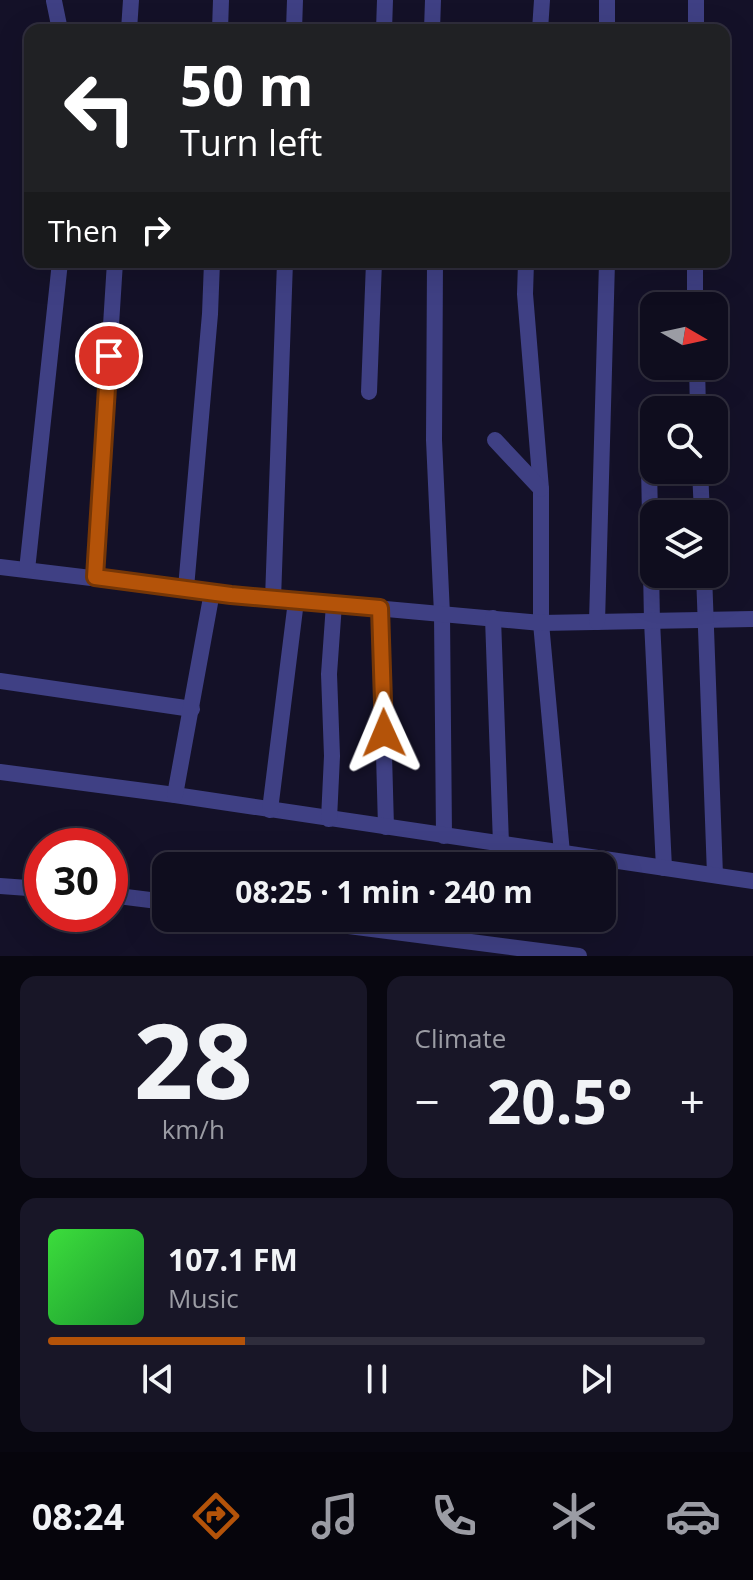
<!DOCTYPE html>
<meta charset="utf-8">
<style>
body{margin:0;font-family:"Open Sans",sans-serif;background:#181627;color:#f1f3f6;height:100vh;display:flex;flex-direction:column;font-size:30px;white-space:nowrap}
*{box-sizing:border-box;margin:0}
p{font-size:26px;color:#9b9ca4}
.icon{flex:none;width:44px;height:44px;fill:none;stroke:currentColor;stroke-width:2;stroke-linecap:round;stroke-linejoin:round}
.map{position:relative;height:956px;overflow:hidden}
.details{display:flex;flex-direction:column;gap:20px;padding:20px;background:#080710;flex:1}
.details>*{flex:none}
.top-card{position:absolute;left:24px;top:24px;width:706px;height:244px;border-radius:16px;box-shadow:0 8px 32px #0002,0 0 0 2px #2f2d3c;background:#202124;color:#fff;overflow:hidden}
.needle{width:52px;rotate:99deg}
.fabs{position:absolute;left:640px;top:292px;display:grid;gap:16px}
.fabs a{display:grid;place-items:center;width:88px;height:88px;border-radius:16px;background:#0f0d1e;box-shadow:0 8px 32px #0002,0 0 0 2px #2f2d3c;font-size:40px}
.speed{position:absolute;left:24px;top:828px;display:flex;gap:16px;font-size:40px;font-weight:700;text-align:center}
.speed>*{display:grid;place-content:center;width:104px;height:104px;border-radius:50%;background:#0f0d1e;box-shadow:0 8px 32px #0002,0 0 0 2px #2f2d3c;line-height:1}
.speed .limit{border:12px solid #d22;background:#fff;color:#111}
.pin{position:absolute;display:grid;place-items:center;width:68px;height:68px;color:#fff;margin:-34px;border:4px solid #fff;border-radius:50%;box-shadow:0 2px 8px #0007}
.me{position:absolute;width:88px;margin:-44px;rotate:359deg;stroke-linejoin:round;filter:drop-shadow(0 0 6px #0008)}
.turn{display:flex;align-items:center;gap:28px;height:168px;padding:0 24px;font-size:36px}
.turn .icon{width:104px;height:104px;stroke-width:2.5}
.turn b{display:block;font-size:56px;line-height:68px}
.then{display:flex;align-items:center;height:76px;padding:0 24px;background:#0003;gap:16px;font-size:30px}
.big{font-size:60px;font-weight:700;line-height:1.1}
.details .card{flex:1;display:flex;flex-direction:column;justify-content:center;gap:12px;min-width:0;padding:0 28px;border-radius:16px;background:#181627}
.details .dial{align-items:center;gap:0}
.dial b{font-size:104px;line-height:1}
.song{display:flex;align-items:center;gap:24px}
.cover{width:96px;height:96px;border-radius:12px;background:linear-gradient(135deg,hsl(120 70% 55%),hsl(130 70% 35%))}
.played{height:8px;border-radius:4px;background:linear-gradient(90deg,#b45309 30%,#2f2d3c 30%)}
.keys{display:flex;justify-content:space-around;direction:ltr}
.heat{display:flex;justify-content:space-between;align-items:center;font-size:44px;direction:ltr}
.details .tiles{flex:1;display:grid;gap:20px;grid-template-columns:1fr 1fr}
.card:last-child{grid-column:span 2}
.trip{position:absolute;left:152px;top:852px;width:464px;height:80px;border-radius:16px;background:#0f0d1e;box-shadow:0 8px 32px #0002,0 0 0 2px #2f2d3c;font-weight:700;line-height:80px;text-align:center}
.menu{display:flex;height:128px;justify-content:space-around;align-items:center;background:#06050c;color:#9b9ca4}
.menu .icon{width:56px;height:56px}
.menu .active{color:#b45309}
.menu b{font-size:36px;color:#f1f3f6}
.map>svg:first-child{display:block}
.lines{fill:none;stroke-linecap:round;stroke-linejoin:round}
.street{stroke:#3f4084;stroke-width:16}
.route-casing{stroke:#753606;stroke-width:20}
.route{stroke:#b45309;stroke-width:14}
</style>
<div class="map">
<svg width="753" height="956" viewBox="0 0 753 956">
<rect width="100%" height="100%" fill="#141128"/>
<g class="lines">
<g class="street">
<path d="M54,1l6,29"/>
<path d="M129,30l2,-30"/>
<path d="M220,30l1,-30"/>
<path d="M294,30l1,-30"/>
<path d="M384,30l1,-30"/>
<path d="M432,30l1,-30"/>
<path d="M540,30l2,-30"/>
<path d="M607,30v-30"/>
<path d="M696,30v-30"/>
<path d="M435,262l-1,178 8,174 2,222"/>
<path d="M526,262l-1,32 16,195v134l21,230"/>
<path d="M695,262v44"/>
<path d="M697,366l1,44"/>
<path d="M369,392l5,-130"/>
<path d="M495,440l46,49"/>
<path d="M649,466l3,155 12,247"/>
<path d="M700,470l2,44"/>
<path d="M0,567l231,28 310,28 212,-4"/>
<path d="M27,570l33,-308"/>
<path d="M704,574l11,301"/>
<path d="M95,577l20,-315"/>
<path d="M186,588l24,-274 2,-52"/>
<path d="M273,599l12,-337"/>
<path d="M380,608l6,219"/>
<path d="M493,618l8,226"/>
<path d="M597,622l10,-360"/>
<path d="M0,681l192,28"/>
<path d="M0,772l175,23 578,86"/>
<path d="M175,795l37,-203"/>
<path d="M270,810l26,-209"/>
<path d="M329,819l3,-63 -3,-82 5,-70"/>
<path d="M0,886l42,3"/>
<path d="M110,895l56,7"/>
<path d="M287,918l292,38"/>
</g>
</g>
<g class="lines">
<defs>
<path id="route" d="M109,356l-14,221 136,18 149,13 4,125"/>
</defs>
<use href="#route" class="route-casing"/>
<use href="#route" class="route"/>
</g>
</svg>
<div class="fabs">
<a><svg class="needle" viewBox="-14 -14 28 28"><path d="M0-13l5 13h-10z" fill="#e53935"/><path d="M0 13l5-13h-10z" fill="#9b9ca4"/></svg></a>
<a><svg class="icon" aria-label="search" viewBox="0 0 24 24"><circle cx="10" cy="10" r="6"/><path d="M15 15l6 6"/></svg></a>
<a><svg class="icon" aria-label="layers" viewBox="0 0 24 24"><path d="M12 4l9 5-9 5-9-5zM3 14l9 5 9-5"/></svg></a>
</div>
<div class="speed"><div class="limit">30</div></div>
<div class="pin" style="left:109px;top:356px;background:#d93025"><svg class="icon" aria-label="arrive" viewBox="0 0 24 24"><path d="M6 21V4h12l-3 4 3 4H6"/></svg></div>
<svg class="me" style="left:384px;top:733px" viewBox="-20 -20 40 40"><path d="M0-17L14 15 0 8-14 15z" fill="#b45309" stroke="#fff" stroke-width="4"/></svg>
<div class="trip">08:25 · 1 min · 240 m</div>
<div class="top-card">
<div class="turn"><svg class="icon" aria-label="left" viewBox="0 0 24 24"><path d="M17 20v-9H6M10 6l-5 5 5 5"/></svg><div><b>50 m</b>Turn left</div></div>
<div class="then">Then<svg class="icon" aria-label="right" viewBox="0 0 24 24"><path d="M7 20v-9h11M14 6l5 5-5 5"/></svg></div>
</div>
</div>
<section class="details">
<div class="tiles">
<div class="card dial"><b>28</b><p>km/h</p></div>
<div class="card"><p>Climate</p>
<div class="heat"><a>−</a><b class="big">20.5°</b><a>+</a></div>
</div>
<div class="card">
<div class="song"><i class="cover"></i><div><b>107.1 FM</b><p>Music</p></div></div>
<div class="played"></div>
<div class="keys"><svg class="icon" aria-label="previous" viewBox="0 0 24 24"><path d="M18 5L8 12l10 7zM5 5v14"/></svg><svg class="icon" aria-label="pause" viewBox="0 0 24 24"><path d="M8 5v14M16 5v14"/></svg><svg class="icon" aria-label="next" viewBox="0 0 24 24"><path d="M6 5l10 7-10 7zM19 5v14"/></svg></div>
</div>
</div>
</section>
<nav class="menu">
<b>08:24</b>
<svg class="icon active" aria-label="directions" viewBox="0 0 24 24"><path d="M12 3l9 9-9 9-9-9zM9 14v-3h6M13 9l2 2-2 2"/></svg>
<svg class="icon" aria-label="music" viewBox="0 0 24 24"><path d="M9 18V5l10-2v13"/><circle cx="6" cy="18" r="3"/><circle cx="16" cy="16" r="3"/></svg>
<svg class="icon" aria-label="phone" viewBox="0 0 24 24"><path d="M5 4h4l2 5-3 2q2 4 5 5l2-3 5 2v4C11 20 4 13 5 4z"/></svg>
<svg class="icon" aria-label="climate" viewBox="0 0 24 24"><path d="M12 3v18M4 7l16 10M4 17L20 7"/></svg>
<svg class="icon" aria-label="car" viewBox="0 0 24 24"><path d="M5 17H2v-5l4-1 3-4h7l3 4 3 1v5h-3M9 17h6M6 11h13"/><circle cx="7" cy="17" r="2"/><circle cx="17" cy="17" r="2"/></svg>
</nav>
